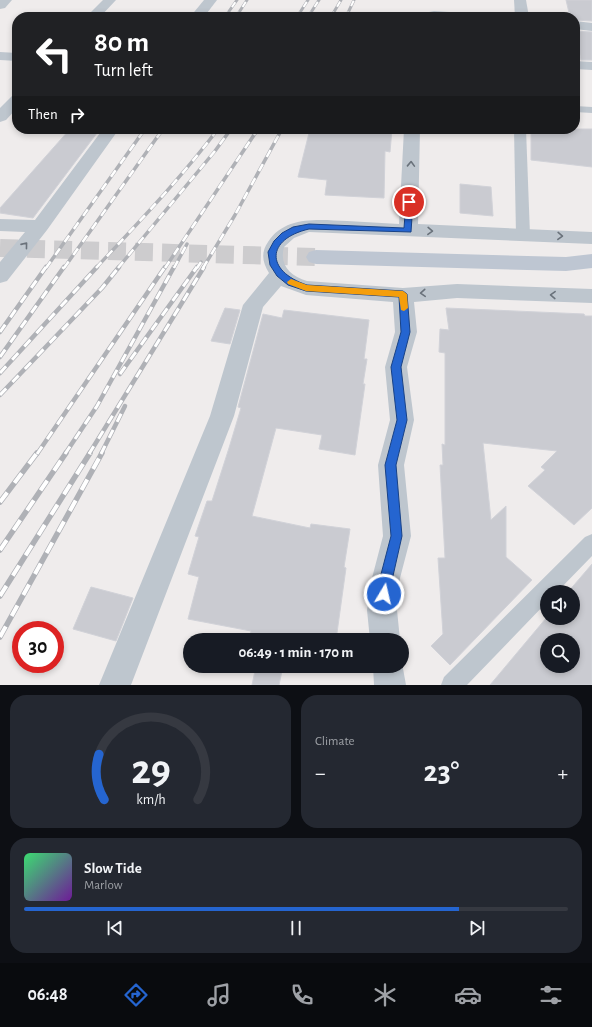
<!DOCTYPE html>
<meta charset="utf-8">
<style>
body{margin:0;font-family:"Alegreya Sans",sans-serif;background:#242831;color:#f1f3f6;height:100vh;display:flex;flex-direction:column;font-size:15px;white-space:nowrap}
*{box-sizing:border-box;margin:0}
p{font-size:13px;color:#9ea1a6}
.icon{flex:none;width:22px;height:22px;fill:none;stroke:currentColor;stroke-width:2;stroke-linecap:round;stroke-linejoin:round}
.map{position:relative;height:685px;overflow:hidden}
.details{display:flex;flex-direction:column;gap:10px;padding:10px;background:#0d0f14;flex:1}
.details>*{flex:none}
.banner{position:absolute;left:12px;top:12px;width:568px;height:122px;border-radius:16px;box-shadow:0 2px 6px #0003;background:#202124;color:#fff;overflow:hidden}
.controls{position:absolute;left:540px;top:585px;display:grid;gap:8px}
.controls a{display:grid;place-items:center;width:40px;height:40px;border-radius:50%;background:#171b24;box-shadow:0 2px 6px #0003;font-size:20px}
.speed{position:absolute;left:12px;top:621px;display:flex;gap:8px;font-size:20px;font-weight:700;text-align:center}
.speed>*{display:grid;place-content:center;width:52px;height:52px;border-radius:50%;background:#171b24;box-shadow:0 2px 6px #0003;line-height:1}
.speed .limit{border:6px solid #d22;background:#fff;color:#111}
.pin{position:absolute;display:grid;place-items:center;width:34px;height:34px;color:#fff;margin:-17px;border:2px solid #fff;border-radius:50%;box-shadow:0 1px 4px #0007}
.me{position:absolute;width:44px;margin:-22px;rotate:9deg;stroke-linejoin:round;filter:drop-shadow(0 0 3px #0008)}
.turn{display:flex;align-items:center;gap:14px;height:84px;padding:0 16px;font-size:18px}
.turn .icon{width:52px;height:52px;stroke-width:2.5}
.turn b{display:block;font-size:28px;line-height:34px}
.then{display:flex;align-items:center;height:38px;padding:0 16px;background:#0003;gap:8px;font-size:15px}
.big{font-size:30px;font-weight:700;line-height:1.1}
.details .tile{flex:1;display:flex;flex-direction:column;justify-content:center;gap:6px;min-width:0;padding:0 14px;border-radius:16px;background:#242831}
.details .dial{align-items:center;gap:0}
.dial svg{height:104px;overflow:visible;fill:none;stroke:#363941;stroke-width:7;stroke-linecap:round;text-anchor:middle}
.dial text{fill:#f1f3f6;stroke:none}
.song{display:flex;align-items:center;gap:12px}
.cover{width:48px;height:48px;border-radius:6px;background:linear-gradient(135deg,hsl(140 70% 55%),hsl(280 70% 35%))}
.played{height:4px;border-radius:2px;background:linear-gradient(90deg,#2565d0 80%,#363941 80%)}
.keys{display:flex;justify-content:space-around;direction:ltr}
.heat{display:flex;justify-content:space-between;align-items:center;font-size:22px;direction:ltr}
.details .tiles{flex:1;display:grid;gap:10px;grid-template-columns:1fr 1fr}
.tile:last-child{grid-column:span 2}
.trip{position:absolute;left:183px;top:633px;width:226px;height:40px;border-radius:20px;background:#171b24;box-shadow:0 2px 6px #0003;font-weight:700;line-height:40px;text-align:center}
.dock{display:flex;height:64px;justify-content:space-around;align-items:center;background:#090b0e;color:#9ea1a6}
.dock .icon{width:28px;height:28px}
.dock .on{color:#2565d0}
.dock b{font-size:18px;color:#f1f3f6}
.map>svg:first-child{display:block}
.building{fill:#cacbd1;stroke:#d1d2d8;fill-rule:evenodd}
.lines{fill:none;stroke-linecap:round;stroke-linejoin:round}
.secondary-tunnel{stroke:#cdccce;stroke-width:18;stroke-dasharray:18 9;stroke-linecap:butt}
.lane{fill:#bec6ce;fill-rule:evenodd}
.street{fill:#bec6ce;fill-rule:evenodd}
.secondary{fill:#bec6d2;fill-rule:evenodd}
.rail-far3-casing{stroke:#afb1b6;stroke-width:3}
.rail-far2-casing{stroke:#afb1b6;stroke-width:3.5}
.rail-far1-casing{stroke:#afb1b6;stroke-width:4.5}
.rail-casing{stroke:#afb1b6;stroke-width:5.5}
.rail-far3{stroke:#fff;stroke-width:2;stroke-dasharray:6;stroke-linecap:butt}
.rail-far2{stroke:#fff;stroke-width:2.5;stroke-dasharray:8;stroke-linecap:butt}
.rail-far1{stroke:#fff;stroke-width:3;stroke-dasharray:9;stroke-linecap:butt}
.rail{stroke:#fff;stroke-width:4;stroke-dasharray:12;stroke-linecap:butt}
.oneway{stroke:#6a727b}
.route{fill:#2565d0;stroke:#184287}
.slow{fill:#f59e0b}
</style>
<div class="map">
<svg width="592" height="685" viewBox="0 0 592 685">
<rect width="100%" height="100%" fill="#efecec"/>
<g class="building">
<path d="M566,0h26v21l-17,-1v-3h-5z"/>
<path d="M575,31l17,1v28h-11z"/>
<path d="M70,129h30l-67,89 -33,-5v-5z"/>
<path d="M310,129h82l-2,23 -5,-1 -1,47 -59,-3 2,-15 -29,-3z"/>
<path d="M531,129h61v38l-61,-7z"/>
<path d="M460,184l31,3 2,29 -33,-3z"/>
<path d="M225,308l15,2 -10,34 -19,-3z"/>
<path d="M446,308l138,6 1,2h7v192l-18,17 -46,-39 17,-16 -4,-3 16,-16 -74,-8 8,77 15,-14v51l26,23 -82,85 -19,-19 12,-12 -5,-76h7l-5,-93h3l-1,-21 3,1v-92l-6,-1 1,-23 9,1z"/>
<path d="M284,310l85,10 -5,39h3l-4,25h2l-10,71 -36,-6 3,-14 -46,-7 -24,88 58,12 1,-4 39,5 -6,38 2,1 -10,72h-87l2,-9 -63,-12 11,-42 -11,-3 11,-37 -4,-1 12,-35h5l17,-53 12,-40 -3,-1 25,-93 19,4z"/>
<path d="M592,564v121h-102l57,-68 26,1v-26h-5zM547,640h26v26h-26z"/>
<path d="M91,587l42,11 -17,43 -43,-12z"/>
<path d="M256,666h27l-4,19h-27z"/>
</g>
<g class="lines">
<path class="secondary-tunnel" d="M0,248l316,9"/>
<g class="lane">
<path d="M575,106l17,1v6l-17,-1z"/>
<path d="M514,129h12l4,106 -2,3 -5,1 -5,-1 -2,-3z"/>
<path d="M592,534v22l-35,36h-10v10l-80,83h-26l3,-8 141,-140z"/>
</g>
<g class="street">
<path d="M0,0h12l-7,8 -5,1z"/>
<path d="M103,0h13l-16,17h-14z"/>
<path d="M204,0h13l-13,17h-14z"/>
<path d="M514,0h12l3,17h-14z"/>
<path d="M434,11l30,2 5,1 2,3h-42l-2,-2 2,-3z"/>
<path d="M575,21l17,2v8l-17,-2z"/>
<path d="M0,52l17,1v8l-17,-1z"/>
<path d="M575,61l17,1v8l-17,-1z"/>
<path d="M17,94v14l-11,12 -6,2v-14l12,-12z"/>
<path d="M103,129h16l-72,101 -40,51 -7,2v-21l25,-30 -25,-1v-12l35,1z"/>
<path d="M404,129h16l-2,95 174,8v12l-283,-12 -15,6 -10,9c-5,18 6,29 23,34l96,7 54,-4 135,5v14l-135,-5 -43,4 3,30 -10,35 7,53 -10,45 7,71 -11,42 -3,32 3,30h-30l-3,-30 5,-32 11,-42 -5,-71 12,-45 -5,-53 10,-35 -2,-30 -87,-7 -25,-9 -18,21 -29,109 -103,269h-32l111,-269 33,-111 26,-32c-7,-11 -8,-21 -1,-31 17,-27 52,-22 79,-21 17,1 35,2 52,3z"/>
<path d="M402,663l4,22h-32l-1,-19h29z"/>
</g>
<path class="secondary" d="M316,250l250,7 26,-3v14l-26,3 -250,-7 -7,-2 -3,-5 3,-5z"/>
<defs>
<g id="rail-far3">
<path d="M225,17l12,-17"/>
<path d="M236,17l11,-17"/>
<path d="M297,17l11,-17"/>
<path d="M308,17l11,-17"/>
<path d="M331,17l10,-17"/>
<path d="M346,17l8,-17"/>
</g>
<g id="rail-far2">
<path d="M46,268l99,-139"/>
<path d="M64,268l99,-139"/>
<path d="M96,268c42,-45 85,-90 122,-139"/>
<path d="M118,268l97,-117 16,-22"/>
<path d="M165,268l93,-139"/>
<path d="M174,268l13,-24"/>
<path d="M197,268l4,-6"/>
<path d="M203,268l32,-53 47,-86"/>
</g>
<g id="rail-far1">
<path d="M0,332l46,-65"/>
<path d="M0,357l64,-90"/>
<path d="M0,373l97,-106"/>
<path d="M120,374l77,-107"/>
<path d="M0,395l102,-107 17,-21"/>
<path d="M37,454l128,-187"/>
<path d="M65,454l32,-48 77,-139"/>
<path d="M89,454l115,-187"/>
<path d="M101,454l24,-48"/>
</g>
<g id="rail">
<path d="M0,502l37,-49"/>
<path d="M0,550l66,-97"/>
<path d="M0,596l90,-143"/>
<path d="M0,637l102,-184"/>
</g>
</defs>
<use href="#rail-far3" class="rail-far3-casing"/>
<use href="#rail-far2" class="rail-far2-casing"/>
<use href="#rail-far1" class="rail-far1-casing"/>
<use href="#rail" class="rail-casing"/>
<use href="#rail-far3" class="rail-far3"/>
<use href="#rail-far2" class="rail-far2"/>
<use href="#rail-far1" class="rail-far1"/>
<use href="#rail" class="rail"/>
</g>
<defs><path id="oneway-chevron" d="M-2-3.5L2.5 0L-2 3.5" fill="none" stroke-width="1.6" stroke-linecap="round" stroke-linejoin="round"/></defs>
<g class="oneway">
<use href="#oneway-chevron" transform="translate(411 164) rotate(-88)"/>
<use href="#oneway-chevron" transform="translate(430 231) rotate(2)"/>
<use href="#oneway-chevron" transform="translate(560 236) rotate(2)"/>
<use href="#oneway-chevron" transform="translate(25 245) rotate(-51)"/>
<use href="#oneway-chevron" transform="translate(423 293) rotate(176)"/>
<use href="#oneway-chevron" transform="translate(553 295) rotate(-178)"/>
</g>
<path class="route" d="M409,199l4,3 -2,30 -102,-3c-43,10 -44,42 -2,56l96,6 4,3 3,38 -9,35 6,53 -11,45 6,71 -14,62 -4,2 -4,-2 -2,-4 2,-16 11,-42 -6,-71 12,-45 -6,-53 10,-35 -2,-35 -93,-6 -18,-6 -11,-9 -7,-11 -2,-13 6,-11 8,-8 11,-6 16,-3 95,4 2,-26z"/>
<path class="slow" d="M291,279l16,6 96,6 4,3 1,14 -4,3 -3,-1 -2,-13 -93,-6 -18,-7 -1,-2z"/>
</svg>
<div class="controls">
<a><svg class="icon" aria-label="sound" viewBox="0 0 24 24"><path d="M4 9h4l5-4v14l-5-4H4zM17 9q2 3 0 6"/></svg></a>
<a><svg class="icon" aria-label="search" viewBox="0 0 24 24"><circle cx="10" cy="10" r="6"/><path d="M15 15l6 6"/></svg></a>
</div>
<div class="speed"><div class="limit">30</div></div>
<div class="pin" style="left:409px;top:202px;background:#d93025"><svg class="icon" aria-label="arrive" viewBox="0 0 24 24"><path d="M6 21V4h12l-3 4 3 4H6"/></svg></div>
<svg class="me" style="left:384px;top:594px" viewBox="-20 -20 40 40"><circle r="17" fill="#2565d0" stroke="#fff" stroke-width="3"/><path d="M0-11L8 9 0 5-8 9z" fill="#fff"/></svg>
<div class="trip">06:49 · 1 min · 170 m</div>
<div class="banner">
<div class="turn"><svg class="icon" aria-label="left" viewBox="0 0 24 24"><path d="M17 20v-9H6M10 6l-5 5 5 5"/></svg><div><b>80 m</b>Turn left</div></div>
<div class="then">Then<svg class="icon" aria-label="right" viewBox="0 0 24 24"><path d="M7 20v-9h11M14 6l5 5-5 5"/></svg></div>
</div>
</div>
<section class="details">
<div class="tiles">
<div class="tile dial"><svg viewBox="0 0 100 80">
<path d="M14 69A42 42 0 1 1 86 69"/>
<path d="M14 69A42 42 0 0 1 10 34" stroke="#2565d0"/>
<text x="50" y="56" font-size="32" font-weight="700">29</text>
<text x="50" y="72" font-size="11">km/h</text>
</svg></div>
<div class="tile"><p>Climate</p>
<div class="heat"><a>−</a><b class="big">23°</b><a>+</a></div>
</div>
<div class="tile">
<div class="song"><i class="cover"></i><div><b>Slow Tide</b><p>Marlow</p></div></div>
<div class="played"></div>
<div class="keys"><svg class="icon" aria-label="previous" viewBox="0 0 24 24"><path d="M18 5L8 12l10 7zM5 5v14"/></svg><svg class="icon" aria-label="pause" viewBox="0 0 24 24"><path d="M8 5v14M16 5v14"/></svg><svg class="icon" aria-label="next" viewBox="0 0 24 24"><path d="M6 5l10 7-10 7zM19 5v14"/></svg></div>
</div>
</div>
</section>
<nav class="dock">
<b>06:48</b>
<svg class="icon on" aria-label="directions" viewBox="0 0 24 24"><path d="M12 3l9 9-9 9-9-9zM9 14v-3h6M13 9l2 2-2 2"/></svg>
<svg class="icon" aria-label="music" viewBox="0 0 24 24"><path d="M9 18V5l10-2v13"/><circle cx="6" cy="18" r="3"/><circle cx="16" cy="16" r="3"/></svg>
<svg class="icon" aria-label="phone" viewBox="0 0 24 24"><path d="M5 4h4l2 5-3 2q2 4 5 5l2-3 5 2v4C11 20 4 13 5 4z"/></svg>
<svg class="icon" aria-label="climate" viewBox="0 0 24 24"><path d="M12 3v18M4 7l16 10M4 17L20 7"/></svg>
<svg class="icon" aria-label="car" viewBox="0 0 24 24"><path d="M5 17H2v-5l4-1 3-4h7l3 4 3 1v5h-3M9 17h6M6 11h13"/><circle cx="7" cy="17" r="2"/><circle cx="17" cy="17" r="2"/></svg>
<svg class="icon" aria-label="filters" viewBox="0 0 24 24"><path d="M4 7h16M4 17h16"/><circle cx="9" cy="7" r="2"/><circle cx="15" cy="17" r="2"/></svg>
</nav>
